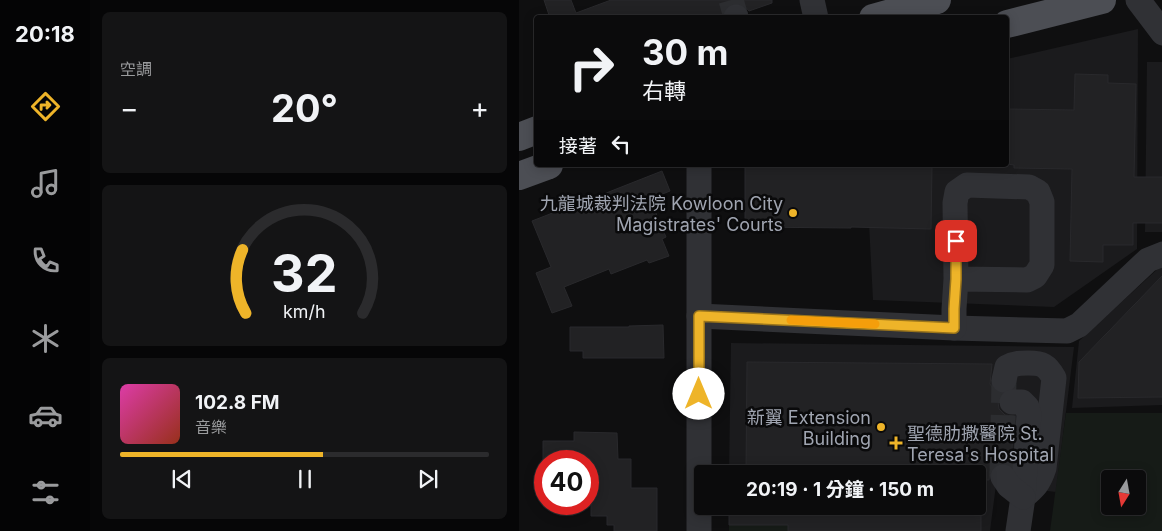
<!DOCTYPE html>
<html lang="zh-TW">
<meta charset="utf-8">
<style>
body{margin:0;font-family:Inter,"Noto Sans TC",sans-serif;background:#141415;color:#f1f3f6;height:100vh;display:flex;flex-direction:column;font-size:19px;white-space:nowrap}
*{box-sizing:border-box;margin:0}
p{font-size:16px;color:#9a9b9d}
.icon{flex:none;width:28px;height:28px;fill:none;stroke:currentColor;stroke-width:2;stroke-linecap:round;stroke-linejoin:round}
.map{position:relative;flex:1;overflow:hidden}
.side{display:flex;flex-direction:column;gap:12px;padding:12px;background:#060607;width:429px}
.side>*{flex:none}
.top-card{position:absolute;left:15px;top:15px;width:475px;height:152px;border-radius:5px;box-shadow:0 2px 12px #0003,0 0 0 1px #2b2b2d;background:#0b0b0c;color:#f1f3f6;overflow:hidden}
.needle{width:32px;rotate:191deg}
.fabs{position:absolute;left:582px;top:470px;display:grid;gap:10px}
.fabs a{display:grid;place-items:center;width:45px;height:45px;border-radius:5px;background:#0b0b0c;box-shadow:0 2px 12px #0003,0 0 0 1px #2b2b2d;font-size:25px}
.speed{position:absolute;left:15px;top:450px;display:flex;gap:10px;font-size:25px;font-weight:700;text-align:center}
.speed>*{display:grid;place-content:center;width:65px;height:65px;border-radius:50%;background:#0b0b0c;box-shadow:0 2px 12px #0003,0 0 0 1px #2b2b2d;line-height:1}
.speed .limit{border:8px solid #d22;background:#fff;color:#111}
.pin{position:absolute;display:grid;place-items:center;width:42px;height:42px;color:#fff;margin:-21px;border-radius:10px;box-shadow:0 2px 8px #0006}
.me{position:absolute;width:55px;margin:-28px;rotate:0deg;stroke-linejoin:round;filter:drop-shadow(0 0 4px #0008)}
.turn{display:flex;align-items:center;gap:18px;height:105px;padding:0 25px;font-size:22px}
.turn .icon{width:65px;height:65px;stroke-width:2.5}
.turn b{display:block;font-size:35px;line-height:42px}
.then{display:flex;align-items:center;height:48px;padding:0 25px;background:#0003;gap:10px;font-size:19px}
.big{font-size:38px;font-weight:700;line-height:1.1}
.side .card{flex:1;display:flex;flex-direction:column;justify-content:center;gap:8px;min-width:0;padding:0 18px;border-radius:8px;background:#141415}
.side .dial{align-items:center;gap:0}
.dial svg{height:130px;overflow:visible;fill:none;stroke:#2b2b2d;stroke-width:7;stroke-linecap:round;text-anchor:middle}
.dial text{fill:#f1f3f6;stroke:none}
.song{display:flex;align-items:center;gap:15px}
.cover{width:60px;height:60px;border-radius:8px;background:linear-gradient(135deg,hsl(320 70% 55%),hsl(10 70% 35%))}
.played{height:5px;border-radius:2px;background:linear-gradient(90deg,#eeb429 55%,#2b2b2d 55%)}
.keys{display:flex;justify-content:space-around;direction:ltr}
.heat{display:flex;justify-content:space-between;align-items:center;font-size:28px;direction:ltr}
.trip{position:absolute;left:175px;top:465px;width:292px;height:50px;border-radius:5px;background:#0b0b0c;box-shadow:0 2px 12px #0003,0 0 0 1px #2b2b2d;font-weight:700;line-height:50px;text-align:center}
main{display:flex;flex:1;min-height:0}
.menu{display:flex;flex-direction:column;width:90px;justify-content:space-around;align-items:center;background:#040405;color:#9a9b9d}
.menu .icon{width:35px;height:35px}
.menu .current{color:#eeb429}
.menu b{font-size:22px;color:#f1f3f6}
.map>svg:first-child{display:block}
.built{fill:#1b1b1d}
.green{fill:#161b17;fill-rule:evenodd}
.building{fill:#222224;stroke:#29292c}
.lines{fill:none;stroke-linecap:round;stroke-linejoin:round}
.minor-tunnel{stroke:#2c2d30;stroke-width:25;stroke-dasharray:25 12;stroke-linecap:butt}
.minor{stroke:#303135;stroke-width:25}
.major{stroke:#4c4e54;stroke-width:28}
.route-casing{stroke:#9b751b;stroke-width:12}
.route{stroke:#eeb429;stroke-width:9}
.slow{stroke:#f59e0b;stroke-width:9}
.poi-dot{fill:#eeb429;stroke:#0a0a0b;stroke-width:2}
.labels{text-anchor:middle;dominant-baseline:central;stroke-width:5;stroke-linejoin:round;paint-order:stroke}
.poi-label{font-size:18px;fill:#a0a5b1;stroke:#0a0a0b;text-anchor:end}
</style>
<main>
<nav class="menu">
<b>20:18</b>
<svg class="icon current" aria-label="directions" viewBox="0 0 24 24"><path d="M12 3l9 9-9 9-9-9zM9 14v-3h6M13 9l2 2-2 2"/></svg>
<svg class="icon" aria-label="music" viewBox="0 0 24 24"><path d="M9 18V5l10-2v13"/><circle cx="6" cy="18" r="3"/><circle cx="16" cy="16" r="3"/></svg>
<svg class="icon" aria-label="phone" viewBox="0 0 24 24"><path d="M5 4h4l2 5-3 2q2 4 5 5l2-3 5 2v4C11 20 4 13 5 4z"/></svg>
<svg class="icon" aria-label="climate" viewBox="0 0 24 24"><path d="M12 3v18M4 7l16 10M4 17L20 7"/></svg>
<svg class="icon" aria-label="car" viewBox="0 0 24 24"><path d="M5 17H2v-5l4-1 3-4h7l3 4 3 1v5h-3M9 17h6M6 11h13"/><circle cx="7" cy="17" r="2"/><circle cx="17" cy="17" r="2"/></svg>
<svg class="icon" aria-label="filters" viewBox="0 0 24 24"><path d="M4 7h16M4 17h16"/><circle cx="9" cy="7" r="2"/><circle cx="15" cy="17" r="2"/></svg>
</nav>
<section class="side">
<div class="card"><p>空調</p>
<div class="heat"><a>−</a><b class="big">20°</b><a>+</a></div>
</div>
<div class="card dial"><svg viewBox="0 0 100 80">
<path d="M14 69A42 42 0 1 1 86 69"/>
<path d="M14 69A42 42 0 0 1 12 30" stroke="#eeb429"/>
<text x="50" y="56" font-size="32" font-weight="700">32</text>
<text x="50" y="72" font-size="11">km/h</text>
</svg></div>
<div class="card">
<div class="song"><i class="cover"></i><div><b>102.8 FM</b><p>音樂</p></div></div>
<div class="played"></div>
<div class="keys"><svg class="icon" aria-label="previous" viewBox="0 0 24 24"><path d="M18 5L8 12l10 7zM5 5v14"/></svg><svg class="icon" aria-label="pause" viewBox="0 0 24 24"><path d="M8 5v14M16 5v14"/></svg><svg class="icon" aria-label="next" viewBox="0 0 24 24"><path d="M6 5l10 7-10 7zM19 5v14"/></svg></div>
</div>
</section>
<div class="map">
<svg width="644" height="531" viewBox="0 0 644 531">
<rect width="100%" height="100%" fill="#0f0f10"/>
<g class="built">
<path d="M619,29l-1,220 -83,58 -181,-7 -7,-135h141v-106z"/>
<path d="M628,62h15v170h-17z"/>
<path d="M643,265v140l-90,3 7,-67z"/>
<path d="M212,343l343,4 -18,145 -60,-7 -6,46h-202v-25h190v-32h-249z"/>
</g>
<g class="green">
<path d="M547,413h96v118h-112zM591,479h28v27h-28z"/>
<rect x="210" y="525" width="59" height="6"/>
</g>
<g class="building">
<path d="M25,0h27l5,13 35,-13h161v3l-23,8 -6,-7 -7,-1 -7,1 -6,6 -1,8h-172z"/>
<path d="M556,74l33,1v8l28,1 -2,93h29v46h-30v22h-30v17l-33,-1 2,-92 -58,-1v-3l-7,-1v-55l67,1z"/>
<path d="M226,165h187l-1,64 -80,-2v1l-106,-1z"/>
<path d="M143,171l8,20 -20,8 16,38 -4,2 7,17 -20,7 -2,-3 -36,14 -2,-5 -45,18 8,19 -20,7 -16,-40 15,-6 -19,-46 64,-25v1z"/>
<path d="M644,275v122l-85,1 1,-36z"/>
<path d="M144,325l1,33h-81v-7h-13v-24h59v-1z"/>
<path d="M228,362l245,2 -2,20 4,6 6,4 -2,8 1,7 6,6 9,1 -3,49 -8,-2 -8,2 -5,6 -1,9h-11v-6h-232z"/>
<path d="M55,432l43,1 1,26h13v29h26v43h-43v-6h-7v-9h-16v-40h-3v-15h-45v-20h31z"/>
<path d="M269,506h193v25h-193v-6h-59v-17h59z"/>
</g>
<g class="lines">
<g class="minor-tunnel">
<path d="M212,0l5,17"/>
<path d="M484,477l-1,-5 2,-92"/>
</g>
<g class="minor">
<path d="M293,0l4,18"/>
<path d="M619,0l25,33"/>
<path d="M217,17v1"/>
<path d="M180,316l255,12 113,3 12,-6 69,-65 15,-6"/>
<path d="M435,328v-19l2,-30 -1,-76 2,-11 10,-7 62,2 9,5 4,10v63l-7,11 -8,4 -71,-1"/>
<path d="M485,380l3,-13c7,-4 13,-4 21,-4 14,0 19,2 26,15l-10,90c-5,15 -9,19 -21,29"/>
<path d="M493,402h10l5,5 2,8 -6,82 -5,34"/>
<path d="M484,477l6,9 14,11"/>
<path d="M180,531v-366"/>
</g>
<g class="major">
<path d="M354,18l64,-18"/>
<path d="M488,24l95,-24"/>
<path d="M0,137l18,-7"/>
<path d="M0,176l30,-11"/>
</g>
</g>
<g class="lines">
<defs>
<path id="route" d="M180,394v-78l255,12v-19l2,-30v-38"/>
</defs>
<use href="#route" class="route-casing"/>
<use href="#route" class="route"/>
<path class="slow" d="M272,320l84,4"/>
</g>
<g class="poi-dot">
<circle cx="274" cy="213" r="5"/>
<circle cx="362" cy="427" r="5"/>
<path d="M374.5 435.5h5v5h5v5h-5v5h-5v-5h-5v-5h5z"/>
</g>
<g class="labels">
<g class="poi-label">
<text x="264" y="203">九龍城裁判法院 Kowloon City<tspan x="264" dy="21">Magistrates' Courts</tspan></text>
<text x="352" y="417">新翼 Extension<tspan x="352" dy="21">Building</tspan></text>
<text x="388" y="433" text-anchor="start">聖德肋撒醫院 St.<tspan x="388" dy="21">Teresa's Hospital</tspan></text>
</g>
</g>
</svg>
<div class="fabs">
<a><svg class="needle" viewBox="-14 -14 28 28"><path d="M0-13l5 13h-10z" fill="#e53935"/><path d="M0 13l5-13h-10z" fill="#9a9b9d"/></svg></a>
</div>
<div class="speed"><div class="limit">40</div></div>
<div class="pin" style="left:437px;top:241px;background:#d93025"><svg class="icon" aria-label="arrive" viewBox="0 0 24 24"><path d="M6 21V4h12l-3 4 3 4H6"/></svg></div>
<svg class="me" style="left:180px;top:394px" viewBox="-20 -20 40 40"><circle r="19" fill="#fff"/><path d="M0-13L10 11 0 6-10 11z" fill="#eeb429"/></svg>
<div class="trip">20:19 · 1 分鐘 · 150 m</div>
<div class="top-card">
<div class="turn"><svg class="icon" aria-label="right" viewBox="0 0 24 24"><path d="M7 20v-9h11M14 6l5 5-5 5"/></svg><div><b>30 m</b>右轉</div></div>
<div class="then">接著<svg class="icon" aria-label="left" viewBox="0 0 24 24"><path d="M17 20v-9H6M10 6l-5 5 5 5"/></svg></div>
</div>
</div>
</main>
